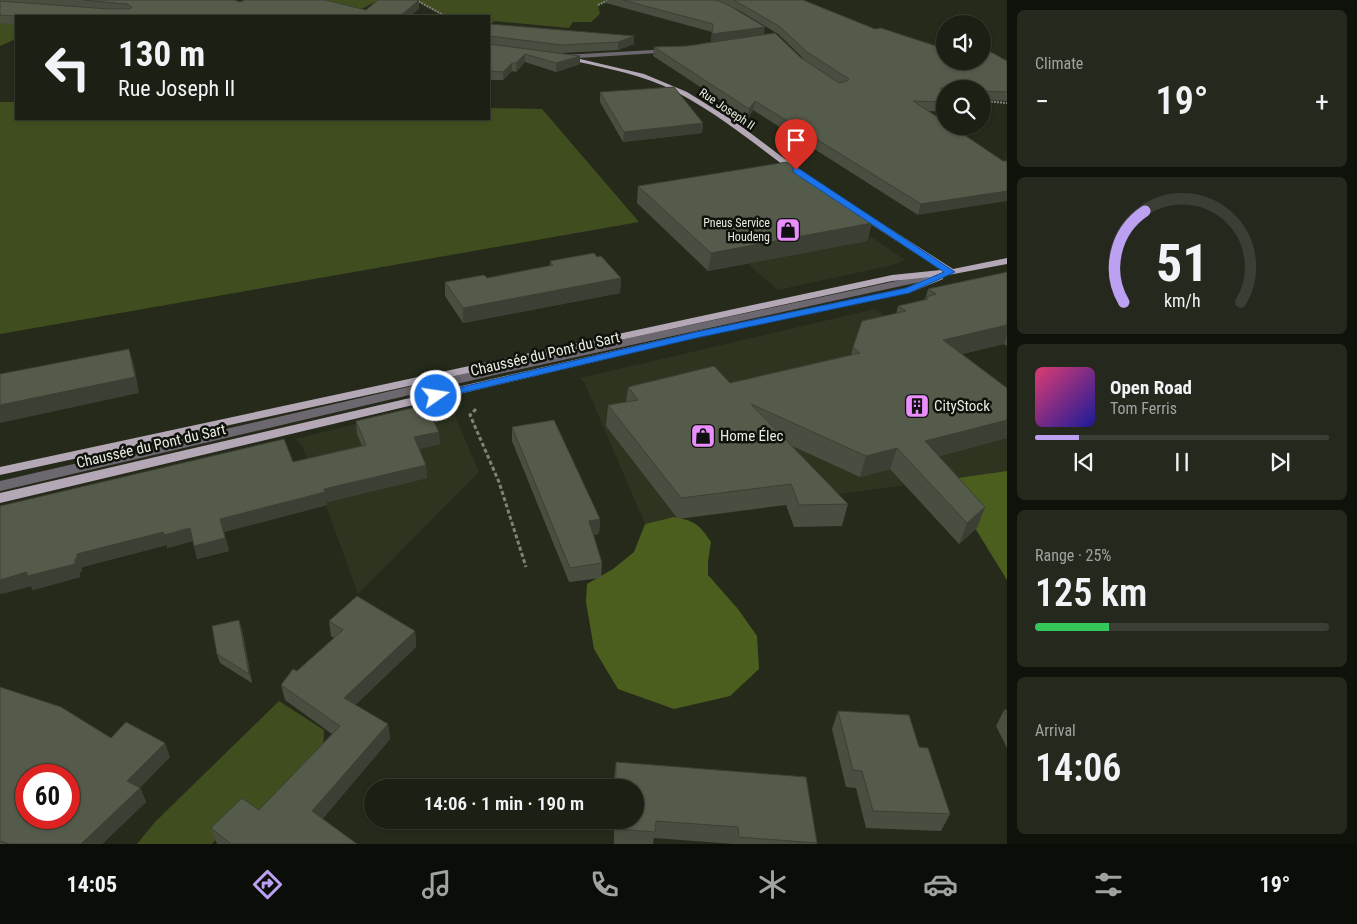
<!DOCTYPE html>
<meta charset="utf-8">
<style>
body{margin:0;font-family:"Roboto Condensed",sans-serif;background:#25281d;color:#f1f3f6;height:100vh;display:flex;flex-direction:column;font-size:19px;white-space:nowrap}
*{box-sizing:border-box;margin:0}
p{font-size:16px;color:#a0a3a0}
.icon{flex:none;width:28px;height:28px;fill:none;stroke:currentColor;stroke-width:2;stroke-linecap:round;stroke-linejoin:round}
.map{position:relative;flex:1;overflow:hidden}
.side{display:flex;flex-direction:column;gap:10px;padding:10px;background:#0f120b;width:350px}
.side>*{flex:none}
.top-card{position:absolute;left:15px;top:15px;width:475px;height:105px;border-radius:0px;box-shadow:0 1px 4px #0004,0 0 0 1px #3a3e34;background:#1c2014;color:#f1f3f6;overflow:hidden}
.tools{position:absolute;left:936px;top:15px;display:grid;gap:10px}
.tools a{display:grid;place-items:center;width:55px;height:55px;border-radius:50%;background:#1c2014;box-shadow:0 1px 4px #0004,0 0 0 1px #3a3e34;font-size:25px}
.speed{position:absolute;left:15px;top:764px;display:flex;gap:10px;font-size:25px;font-weight:700;text-align:center}
.speed>*{display:grid;place-content:center;width:65px;height:65px;border-radius:50%;background:#1c2014;box-shadow:0 1px 4px #0004,0 0 0 1px #3a3e34;line-height:1}
.speed .limit{border:8px solid #d22;background:#fff;color:#111}
.pin{position:absolute;display:grid;place-items:center;width:42px;height:42px;color:#fff;margin:-51px -21px;border-radius:50% 50% 50% 0;rotate:-45deg;box-shadow:0 0 5px #0007}
.pin .icon{rotate:45deg}
.me{position:absolute;width:55px;margin:-28px;rotate:77deg;stroke-linejoin:round;filter:drop-shadow(0 0 4px #0008)}
.turn{display:flex;align-items:center;gap:18px;height:105px;padding:0 20px;font-size:22px}
.turn .icon{width:65px;height:65px;stroke-width:2.5}
.turn b{display:block;font-size:35px;line-height:42px}
.big{font-size:38px;font-weight:600;line-height:1.1}
.side .widget{flex:1;display:flex;flex-direction:column;justify-content:center;gap:8px;min-width:0;padding:0 18px;border-radius:8px;background:#25281d}
.side .dial{align-items:center;gap:0}
.dial svg{height:130px;overflow:visible;fill:none;stroke:#3a3e34;stroke-width:7;stroke-linecap:round;text-anchor:middle}
.dial text{fill:#f1f3f6;stroke:none}
.song{display:flex;align-items:center;gap:15px}
.cover{width:60px;height:60px;border-radius:8px;background:linear-gradient(135deg,hsl(340 70% 55%),hsl(240 70% 35%))}
.played{height:5px;border-radius:2px;background:linear-gradient(90deg,#bca0f2 15%,#3a3e34 15%)}
.keys{display:flex;justify-content:space-around;direction:ltr}
.heat{display:flex;justify-content:space-between;align-items:center;font-size:28px;direction:ltr}
.charge{height:8px;border-radius:4px;background:linear-gradient(90deg,#34c759 25%,#3a3e34 0)}
.trip{position:absolute;left:364px;top:779px;width:280px;height:50px;border-radius:25px;background:#1c2014;box-shadow:0 1px 4px #0004,0 0 0 1px #3a3e34;font-weight:600;line-height:50px;text-align:center}
.menu{display:flex;height:80px;justify-content:space-around;align-items:center;background:#0b0d08;color:#a0a3a0}
.menu .icon{width:35px;height:35px}
.menu .on{color:#bca0f2}
.menu b{font-size:22px;color:#f1f3f6}
main{display:flex;flex:1;min-height:0}
.map>svg:first-child{display:block}
.built{fill:#2e341f}
.green{fill:#404e1f}
.forest{fill:#4c5e1d}
.lines{fill:none;stroke-linecap:round;stroke-linejoin:round}
.path-far1{stroke:#7e8376;stroke-width:2;stroke-dasharray:2 1;stroke-linecap:butt}
.path{stroke:#7e8376;stroke-width:3;stroke-dasharray:4 2.5;stroke-linecap:butt}
.lane{fill:#6d686f;fill-rule:evenodd}
.street{fill:#6d686f;fill-rule:evenodd}
.primary{fill:#b4a8b6;fill-rule:evenodd}
.wall{fill:#494e40;fill-rule:evenodd}
.shaded-wall{fill:#3c4034}
.building{fill:#555b4a;stroke:#3c4034;fill-rule:evenodd}
.route{fill:#1a73e8;stroke:#114b97}
.labels{text-anchor:middle;dominant-baseline:central;stroke-width:5;stroke-linejoin:round;paint-order:stroke}
.far-street-label{font-size:12px;fill:#e7ebe1;stroke:#0f110b}
.far-poi-label{font-size:12px;fill:#e7ebe1;stroke:#0f110b;text-anchor:end}
.street-label{font-size:15px;fill:#e7ebe1;stroke:#0f110b}
.poi-label{font-size:15px;fill:#e7ebe1;stroke:#0f110b;text-anchor:start}
</style>
<main>
<div class="map">
<svg width="1007" height="844" viewBox="0 0 1007 844">
<rect width="100%" height="100%" fill="#252a1b"/>
<g class="built">
<path d="M813,197l92,63 -12,5 -115,25 -90,-77z"/>
<path d="M875,309l132,98v64l-333,46 -29,7 -60,-140 -5,-6z"/>
<path d="M456,398l6,7 -7,8 2,8 22,51 -121,122 -32,-88 -24,-60 -6,-7z"/>
</g>
<g class="green">
<path d="M292,0h96l-6,3 -7,-1 -25,13z"/>
<path d="M416,0h193l-11,5 2,9 -9,8h-18l-4,6 -74,-7 -6,4v-9h-44z"/>
<path d="M0,10l16,6v23l-16,7z"/>
<path d="M0,102h16v17h473v-11l53,1 97,113 -639,112z"/>
<path d="M279,701l45,29 -1,23 -61,72 -20,-14 -30,33h-75l18,-22z"/>
</g>
<g class="forest">
<path d="M1007,471v109l-51,-83 -6,-18z"/>
<path d="M674,517c21,4 25,7 37,25l-3,19v14l30,34 19,27 2,33 -29,27 -56,13 -56,-20 -24,-40 -8,-47 1,-18 26,-15 21,-17 11,-28z"/>
</g>
<g class="lines">
<g class="path-far1">
<path d="M416,0l29,16"/>
<path d="M598,5l11,-5"/>
<path d="M982,101l25,2"/>
</g>
<path class="path" d="M476,409l-6,6 29,67 27,85"/>
<path class="lane" d="M943,271l5,3 -1,2 -448,98 -499,117v-10l499,-115z"/>
<path class="street" d="M671,49l2,1v2l-110,7 -3,-2 3,-2z"/>
<g class="primary">
<path d="M563,55l81,19 43,18 50,31 65,49 -7,2c-42,-31 -83,-66 -131,-88 -33,-14 -68,-20 -103,-28v-2z"/>
<path d="M814,180l139,89 54,-11v6l-64,12v3l-34,14 -214,45 -695,165v-10l695,-161 211,-44 24,-11 -38,4 -892,194v-8l892,-192 49,-5 -130,-85v-4z"/>
</g>
</g>
<g class="wall">
<path d="M0,0h234l6,2 5,-2h80l41,10 12,-10h41v9l-9,7h-394v9l-16,-2z"/>
<path d="M607,0h196l72,29 69,20 63,12v40l-25,-1v-11h-37v23l-17,-1 17,11 -27,93 -165,-105 -5,8 -95,-62 1,-9 33,-1 24,-4 1,-10 -106,-29zM735,8l43,26 26,25 -40,-25z"/>
<path d="M489,24l145,12v8l-16,6 -56,3 18,11 -24,8 -31,-10 -9,10 -4,-1 -9,9h-14z"/>
<path d="M600,92l103,31 -1,10 -79,9 -23,-40z"/>
<path d="M638,186l234,37 -5,18 -159,30 -71,-68z"/>
<path d="M597,257l24,21 -1,15 -157,30 -18,-27v-14l42,-4 63,-12v-5z"/>
<path d="M1007,272v74l-3,-2 -42,10 45,84 -68,18 46,51 -8,21 -18,16 -69,-75 -30,8 -70,-32 58,59 -6,22 -48,1 -8,-22 -108,14 -72,-93 2,-21 18,-3 2,-15 102,-4 121,-28 2,-8 43,-33 2,-8 27,-6 3,-11z"/>
<path d="M356,421l84,23 -21,5 7,16 1,13 -100,24v3l-103,27 5,19 -32,8 -4,-18 -26,7v-3l-85,22v4l-2,1v5l-47,13 -2,-4 -30,8 292,-132 69,-16 -5,-12z"/>
<path d="M512,427l88,92 -1,15 -5,1 8,28 -1,15 -32,4 -57,-141z"/>
<path d="M329,621l86,10 1,16 -61,58 33,19 2,15 -68,80 35,25h-140l-6,-16 48,-18 73,-76 -47,-34 -4,-15 53,-47 -3,-2z"/>
<path d="M242,629l10,54 -32,-20 -3,-9z"/>
<path d="M0,687l111,51 59,19 -30,30 6,15 -44,42h-102z"/>
<path d="M1004,710h3v38l-11,-22z"/>
<path d="M838,711l81,36 31,67 -9,17 -75,-3 -10,-40 -10,-1 -14,-58z"/>
<path d="M616,762l201,81v1h-84l-79,-6 -1,6h-39v-24h21v-32h-21v-9z"/>
</g>
<g class="shaded-wall">
<path d="M419,0v9l-9,7h-10z"/>
<path d="M765,27l-1,8 -53,8 1,-9z"/>
<path d="M634,36v8l-16,6v-8z"/>
<path d="M525,54v8l-9,10v-9z"/>
<path d="M580,56v8l-24,8v-9z"/>
<path d="M512,63v8l-9,9v-8z"/>
<path d="M755,101l-2,9 -5,8 1,-9z"/>
<path d="M703,123l-1,10 -79,9 1,-10z"/>
<path d="M1007,191v10l-89,14 3,-11z"/>
<path d="M872,223l-5,18 -159,30 3,-18z"/>
<path d="M621,278l-1,15 -157,30v-15z"/>
<path d="M1007,325v10l-3,9 -67,16 6,-20z"/>
<path d="M129,349l5,16 5,28 -139,30v-18z"/>
<path d="M1007,420v18l-89,24 7,-21z"/>
<path d="M439,432l1,12 -25,6 -1,-13z"/>
<path d="M897,448l-7,21 -30,8 6,-21z"/>
<path d="M426,465l1,13 -100,24v3l-104,27 -3,-13 104,-30z"/>
<path d="M985,507l-8,21 -18,16 8,-21z"/>
<path d="M600,519l-1,15 -11,2 1,-15z"/>
<path d="M190,528l3,13 -26,7v-3l-85,22v4l-2,1v5l-47,13 -2,-4 -30,8 -1,-1v-13l75,-21 2,-5 86,-22z"/>
<path d="M225,538l4,13 -32,8 -3,-13z"/>
<path d="M239,620l3,9 10,54 -3,-9z"/>
<path d="M415,631l1,16 -70,67 -2,-16z"/>
<path d="M388,724l2,15 -74,88 -4,-16z"/>
<path d="M165,743l5,14 -37,38 -6,-14z"/>
<path d="M140,788l6,14 -44,42h-21z"/>
</g>
<g class="building">
<path d="M83,0h151l6,2 5,-2h80l41,10 12,-10h41l-19,16h-384l-16,-1v-14l109,8h21l2,-2 -5,-3z"/>
<path d="M623,0h93l14,6 35,21 -53,7 1,-10z"/>
<path d="M734,0h69l72,29 6,-1 64,21v12h37v-14l25,14v31l-25,-1v-2l-42,-1 5,6v8l-32,-1 32,21v4h6l52,35h4v30l-86,13 -166,-103 -6,8 -95,-62 33,-1 88,-13 25,24 39,26 8,-2 2,-2 -42,-27 -28,-26z"/>
<path d="M489,24l145,12 -16,6 -56,3 -73,-9z"/>
<path d="M489,44l91,12 -24,7 -31,-9 -9,9h-4l-9,9 -14,-1z"/>
<path d="M674,87l29,36 -79,9 -24,-40z"/>
<path d="M787,162l85,61 -161,30 -73,-67z"/>
<path d="M594,253l3,4 4,-1 20,22 -158,30 -18,-26 39,-7 3,3 66,-13 -3,-4z"/>
<path d="M1007,272v53l-64,15 64,48v32l-82,21 60,66 -18,16 -70,-75 -31,8 -115,-52 97,100 -49,1 -8,-21 -110,14 -73,-93 30,-5 -10,-13 86,-21 16,17 130,-30 -7,-6 9,-26 44,-10 -8,-5 30,-7 -2,-2 10,-3 -8,-5z"/>
<path d="M129,349l6,28 -135,28v-31z"/>
<path d="M425,405l14,27 -25,5 12,28 -102,24 1,3 -105,27 5,19 -31,8 -4,-18 -26,7 -1,-3 -86,22v4l-2,1v5l-48,12v-4l-27,8v-74l284,-67 9,23 73,-17 -10,-24z"/>
<path d="M554,420l46,99 -11,2 13,42 -32,5 -58,-141z"/>
<path d="M357,596l58,35 -71,67 44,26 -76,87 45,33h-126l-20,-16 31,-30 17,12 81,-84 -59,-41 12,-16 4,2 46,-41 -14,-9z"/>
<path d="M239,620l10,54 -32,-20 -5,-28z"/>
<path d="M0,687l61,20 50,31 15,-16 39,21 -38,38 13,7 -59,56h-71l-10,-3zM26,775h43v43h-43z"/>
<path d="M1004,710h3v6z"/>
<path d="M838,711l71,4 10,32 9,1 22,66 -77,-3 -11,-40 -9,-1z"/>
<path d="M616,762l190,15 11,66 -78,-6 -1,-10 -82,-6 -1,11 -38,-3v-9h18v-32h-19z"/>
</g>
<path class="route" d="M793,168h5l157,104 -46,21 -213,45 -260,61 -5,-3 5,-3 260,-61 210,-44 38,-16 -151,-100z"/>
<defs>
<symbol id="shop-square" viewBox="-11 -11 22 22"><rect x="-9" y="-9" width="18" height="18" rx="4" fill="#ea8dfd" stroke="#0f110b"/><path d="M-5-2.5h2.3a2.7 3.5 0 0 1 5.4 0H5L5.5 6h-11ZM-1.5-2.5h3a1.5 2.3 0 0 0-3 0Z" fill="#111"/></symbol>
<symbol id="building-square" viewBox="-11 -11 22 22"><rect x="-9" y="-9" width="18" height="18" rx="4" fill="#ea8dfd" stroke="#0f110b"/><path d="M-4-6H4V6H1V3H-1V6H-4ZM-2.5-4.3h1.7v1.8h-1.7ZM.8-4.3h1.7v1.8H.8ZM-2.5-1h1.7V.8h-1.7ZM.8-1h1.7V.8H.8Z" fill="#111"/></symbol>
</defs>
<g fill-rule="evenodd">
<use href="#shop-square" x="774" y="216" width="28" height="28"/>
<use href="#building-square" x="903" y="392" width="28" height="28"/>
<use href="#shop-square" x="689" y="422" width="28" height="28"/>
</g>
<g class="labels">
<g class="far-street-label">
<text transform="translate(727 109) rotate(34)">Rue Joseph II</text>
</g>
<g class="far-poi-label">
<text x="770" y="223">Pneus Service<tspan x="770" dy="14">Houdeng</tspan></text>
</g>
<g class="street-label">
<text transform="translate(545 354) rotate(-13)">Chaussée du Pont du Sart</text>
<text transform="translate(151 446) rotate(-13)">Chaussée du Pont du Sart</text>
</g>
<g class="poi-label">
<text x="934" y="406">CityStock</text>
<text x="720" y="436">Home Élec</text>
</g>
</g>
</svg>
<div class="tools">
<a><svg class="icon" aria-label="sound" viewBox="0 0 24 24"><path d="M4 9h4l5-4v14l-5-4H4zM17 9q2 3 0 6"/></svg></a>
<a><svg class="icon" aria-label="search" viewBox="0 0 24 24"><circle cx="10" cy="10" r="6"/><path d="M15 15l6 6"/></svg></a>
</div>
<div class="speed"><div class="limit">60</div></div>
<div class="pin" style="left:796px;top:170px;background:#d93025"><svg class="icon" aria-label="arrive" viewBox="0 0 24 24"><path d="M6 21V4h12l-3 4 3 4H6"/></svg></div>
<svg class="me" style="left:436px;top:396px" viewBox="-20 -20 40 40"><circle r="17" fill="#1a73e8" stroke="#fff" stroke-width="3"/><path d="M0-11L8 9 0 5-8 9z" fill="#fff"/></svg>
<div class="trip">14:06 · 1 min · 190 m</div>
<div class="top-card">
<div class="turn"><svg class="icon" aria-label="left" viewBox="0 0 24 24"><path d="M17 20v-9H6M10 6l-5 5 5 5"/></svg><div><b>130 m</b>Rue Joseph II</div></div>
</div>
</div>
<section class="side">
<div class="widget"><p>Climate</p>
<div class="heat"><a>−</a><b class="big">19°</b><a>+</a></div>
</div>
<div class="widget dial"><svg viewBox="0 0 100 80">
<path d="M14 69A42 42 0 1 1 86 69"/>
<path d="M14 69A42 42 0 0 1 27 13" stroke="#bca0f2"/>
<text x="50" y="56" font-size="32" font-weight="700">51</text>
<text x="50" y="72" font-size="11">km/h</text>
</svg></div>
<div class="widget">
<div class="song"><i class="cover"></i><div><b>Open Road</b><p>Tom Ferris</p></div></div>
<div class="played"></div>
<div class="keys"><svg class="icon" aria-label="previous" viewBox="0 0 24 24"><path d="M18 5L8 12l10 7zM5 5v14"/></svg><svg class="icon" aria-label="pause" viewBox="0 0 24 24"><path d="M8 5v14M16 5v14"/></svg><svg class="icon" aria-label="next" viewBox="0 0 24 24"><path d="M6 5l10 7-10 7zM19 5v14"/></svg></div>
</div>
<div class="widget"><p>Range · 25%</p><b class="big">125 km</b><div class="charge"></div></div>
<div class="widget"><p>Arrival</p><b class="big">14:06</b></div>
</section>
</main>
<nav class="menu">
<b>14:05</b>
<svg class="icon on" aria-label="directions" viewBox="0 0 24 24"><path d="M12 3l9 9-9 9-9-9zM9 14v-3h6M13 9l2 2-2 2"/></svg>
<svg class="icon" aria-label="music" viewBox="0 0 24 24"><path d="M9 18V5l10-2v13"/><circle cx="6" cy="18" r="3"/><circle cx="16" cy="16" r="3"/></svg>
<svg class="icon" aria-label="phone" viewBox="0 0 24 24"><path d="M5 4h4l2 5-3 2q2 4 5 5l2-3 5 2v4C11 20 4 13 5 4z"/></svg>
<svg class="icon" aria-label="climate" viewBox="0 0 24 24"><path d="M12 3v18M4 7l16 10M4 17L20 7"/></svg>
<svg class="icon" aria-label="car" viewBox="0 0 24 24"><path d="M5 17H2v-5l4-1 3-4h7l3 4 3 1v5h-3M9 17h6M6 11h13"/><circle cx="7" cy="17" r="2"/><circle cx="17" cy="17" r="2"/></svg>
<svg class="icon" aria-label="filters" viewBox="0 0 24 24"><path d="M4 7h16M4 17h16"/><circle cx="9" cy="7" r="2"/><circle cx="15" cy="17" r="2"/></svg>
<b>19°</b>
</nav>
